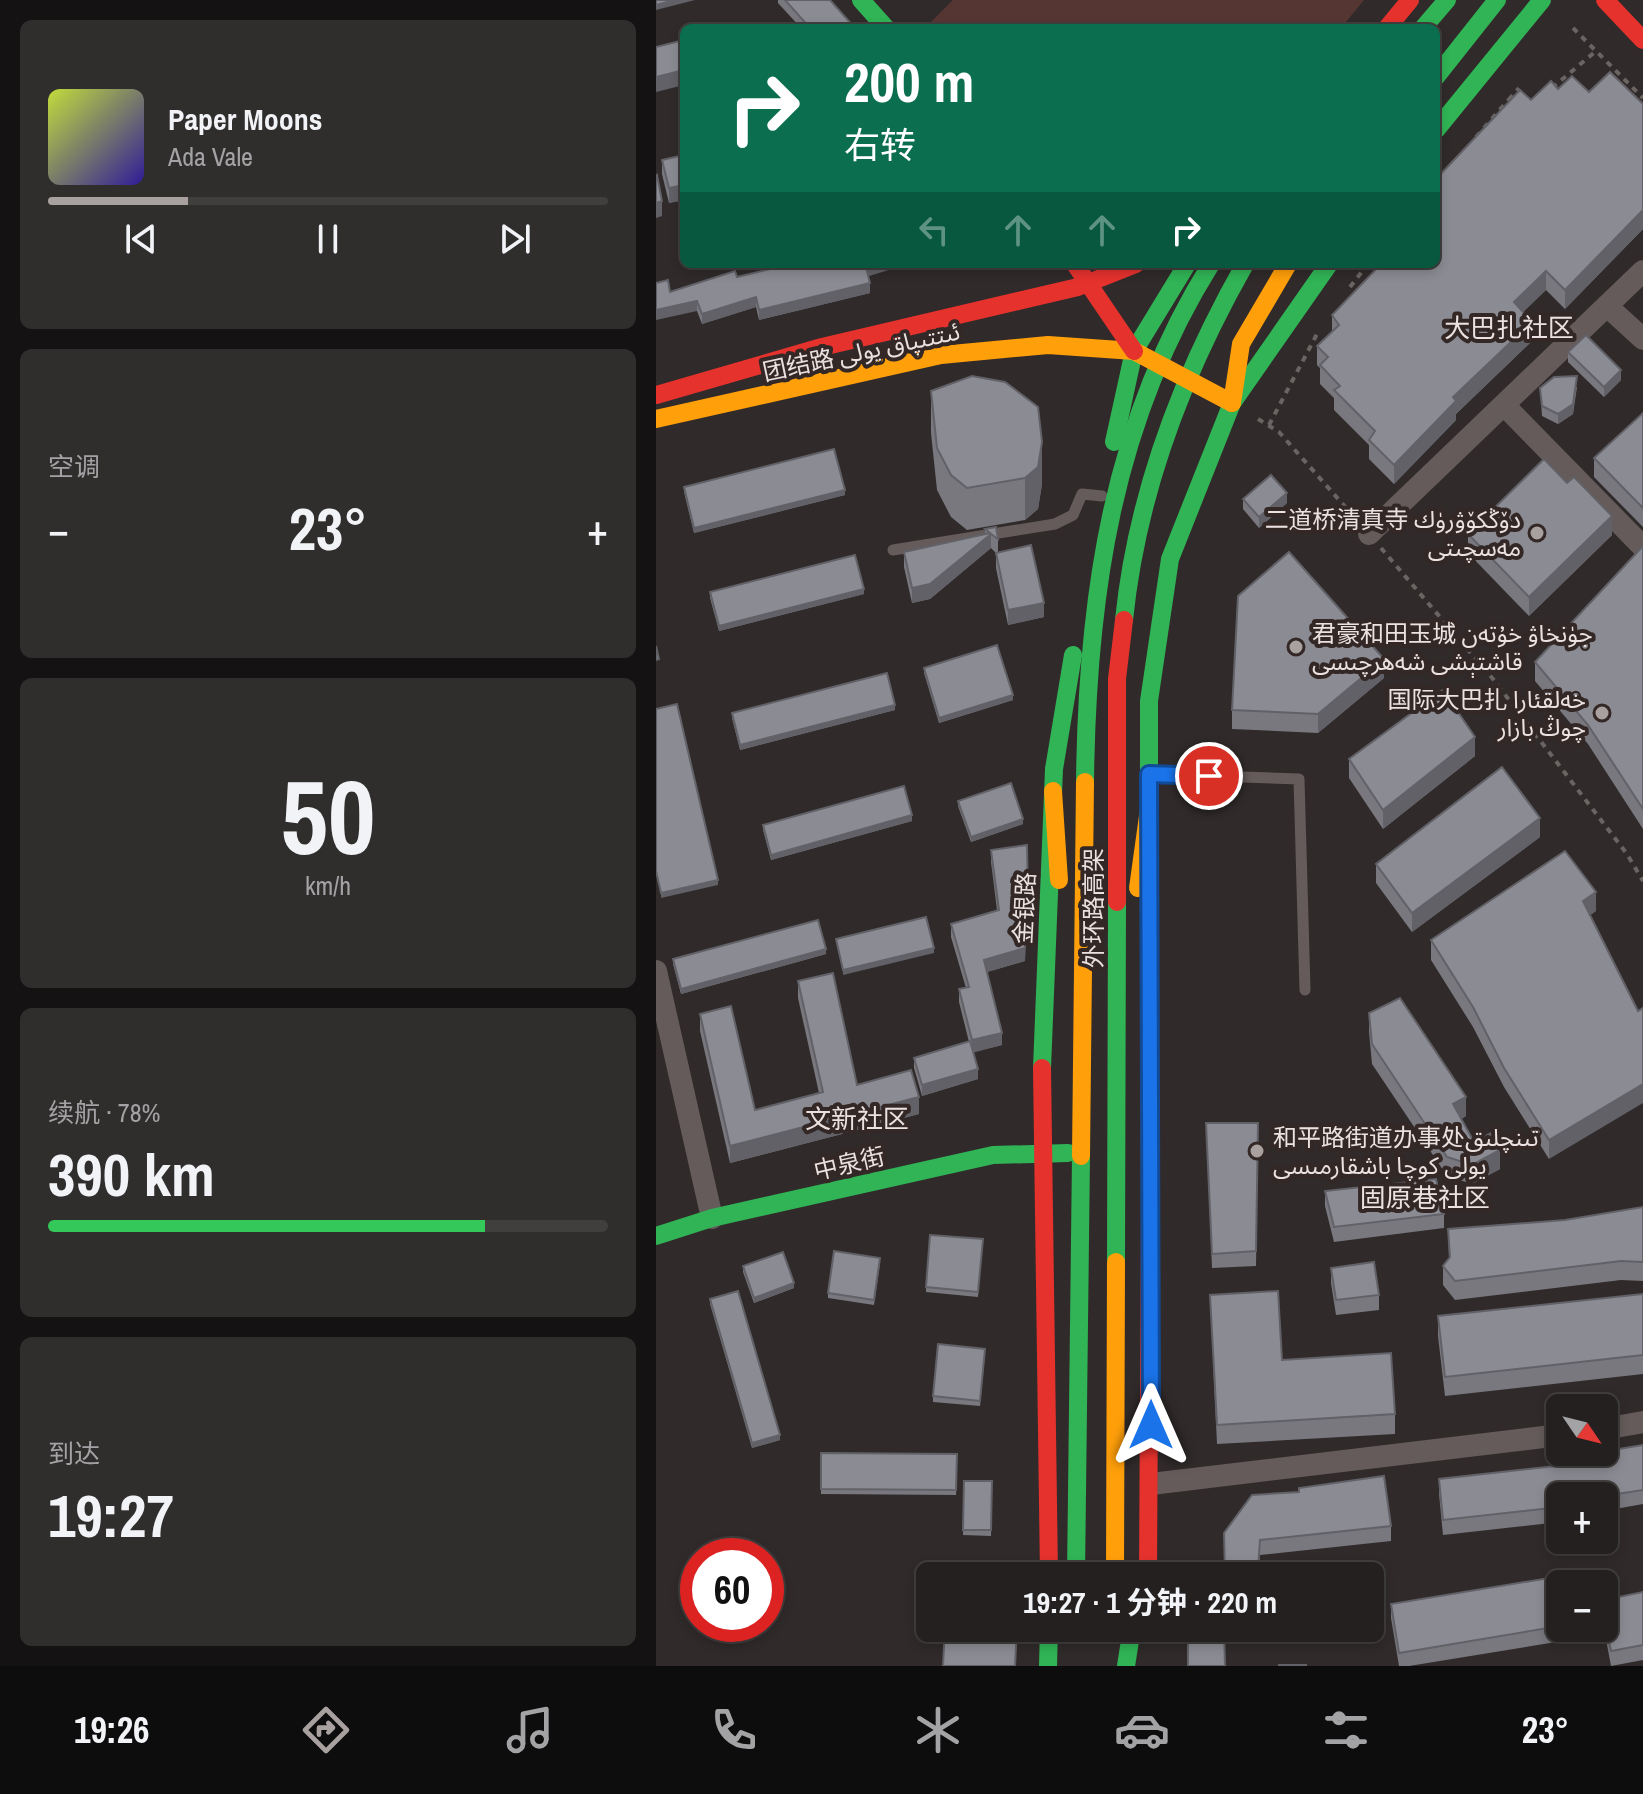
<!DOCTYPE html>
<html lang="zh">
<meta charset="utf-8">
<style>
body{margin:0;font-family:"Archivo Narrow","Noto Sans Arabic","Noto Sans SC",sans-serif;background:#302d2d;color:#f1f3f6;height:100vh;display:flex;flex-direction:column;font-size:30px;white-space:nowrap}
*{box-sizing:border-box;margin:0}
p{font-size:26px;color:#a3a3a5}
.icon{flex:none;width:44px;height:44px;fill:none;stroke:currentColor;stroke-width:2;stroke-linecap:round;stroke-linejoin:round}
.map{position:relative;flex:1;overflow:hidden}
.sheet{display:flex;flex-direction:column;gap:20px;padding:20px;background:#141212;width:656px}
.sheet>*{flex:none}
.hud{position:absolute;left:24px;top:24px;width:760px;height:244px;border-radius:12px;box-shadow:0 4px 12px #0003,0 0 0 2px #413e3e;background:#0b6e4f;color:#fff;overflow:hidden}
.needle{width:52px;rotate:125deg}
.fabs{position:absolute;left:890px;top:1394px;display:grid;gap:16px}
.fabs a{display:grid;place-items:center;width:72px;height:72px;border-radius:12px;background:#242020;box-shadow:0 4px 12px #0003,0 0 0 2px #413e3e;font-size:40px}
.speed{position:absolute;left:24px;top:1538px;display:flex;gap:16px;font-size:40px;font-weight:700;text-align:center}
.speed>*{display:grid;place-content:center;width:104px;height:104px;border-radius:50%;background:#242020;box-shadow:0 4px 12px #0003,0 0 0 2px #413e3e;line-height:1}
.speed .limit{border:12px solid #d22;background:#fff;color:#111}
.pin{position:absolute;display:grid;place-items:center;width:68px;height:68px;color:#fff;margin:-34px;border:4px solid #fff;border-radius:50%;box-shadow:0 2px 8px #0007}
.me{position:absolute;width:88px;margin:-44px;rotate:0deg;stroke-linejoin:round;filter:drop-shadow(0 0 6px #0008)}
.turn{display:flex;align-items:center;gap:28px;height:168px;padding:0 32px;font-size:36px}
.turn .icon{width:104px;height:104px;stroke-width:2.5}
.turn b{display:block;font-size:56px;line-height:68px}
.lanes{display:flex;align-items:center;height:76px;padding:0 32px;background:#0003;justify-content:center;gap:40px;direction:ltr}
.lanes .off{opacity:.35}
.big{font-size:60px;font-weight:700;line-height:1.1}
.sheet .card{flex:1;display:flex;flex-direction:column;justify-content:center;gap:12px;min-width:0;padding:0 28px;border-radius:12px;background:#302d2d}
.sheet .dial{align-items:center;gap:0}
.dial b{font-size:104px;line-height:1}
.song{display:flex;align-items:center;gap:24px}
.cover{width:96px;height:96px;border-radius:12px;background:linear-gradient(135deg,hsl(70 70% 55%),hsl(250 70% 35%))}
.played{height:8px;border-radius:4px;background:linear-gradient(90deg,#a9a1a0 25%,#413e3e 25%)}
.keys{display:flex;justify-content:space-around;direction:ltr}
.heat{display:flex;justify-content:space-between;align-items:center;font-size:44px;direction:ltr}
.charge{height:12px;border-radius:6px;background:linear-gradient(90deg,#34c759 78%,#413e3e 0)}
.trip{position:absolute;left:260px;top:1562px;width:468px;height:80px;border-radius:12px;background:#242020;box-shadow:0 4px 12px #0003,0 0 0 2px #413e3e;font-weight:700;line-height:80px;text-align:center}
.tab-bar{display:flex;height:128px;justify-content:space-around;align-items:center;background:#0e0d0d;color:#a3a3a5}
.tab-bar .icon{width:56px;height:56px}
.tab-bar .on{color:#a9a1a0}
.tab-bar b{font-size:36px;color:#f1f3f6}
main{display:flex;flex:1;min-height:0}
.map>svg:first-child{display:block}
.green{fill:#553632}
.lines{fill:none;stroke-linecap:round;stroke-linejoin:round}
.path{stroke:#6a6463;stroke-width:4;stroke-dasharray:6 6;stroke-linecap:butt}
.lane{stroke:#645b5a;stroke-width:11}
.street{stroke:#645b5a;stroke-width:22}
.fast{stroke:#30b455;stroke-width:18}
.slow{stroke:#ff9f0a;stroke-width:18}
.jam{stroke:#e5322d;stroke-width:18}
.wall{fill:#78787e}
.shaded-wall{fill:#616167}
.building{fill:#8b8b93;stroke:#616167;stroke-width:2}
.route-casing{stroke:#114b97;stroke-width:20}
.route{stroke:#1a73e8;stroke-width:14}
.poi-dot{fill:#a9a1a0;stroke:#342826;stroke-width:3}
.labels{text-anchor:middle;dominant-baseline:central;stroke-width:8;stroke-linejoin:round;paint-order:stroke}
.street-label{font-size:24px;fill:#eae1e0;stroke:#342826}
.poi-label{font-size:24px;fill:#eae1e0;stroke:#342826;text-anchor:end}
.neighbourhood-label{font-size:26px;fill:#eae1e0;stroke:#342826}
</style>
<main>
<section class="sheet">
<div class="card">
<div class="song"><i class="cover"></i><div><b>Paper Moons</b><p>Ada Vale</p></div></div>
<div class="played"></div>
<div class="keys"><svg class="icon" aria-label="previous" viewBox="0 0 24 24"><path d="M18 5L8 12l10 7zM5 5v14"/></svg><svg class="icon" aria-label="pause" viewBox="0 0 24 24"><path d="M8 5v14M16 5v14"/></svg><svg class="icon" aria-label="next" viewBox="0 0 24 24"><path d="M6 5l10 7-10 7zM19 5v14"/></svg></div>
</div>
<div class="card"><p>空调</p>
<div class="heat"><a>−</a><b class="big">23°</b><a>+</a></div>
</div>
<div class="card dial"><b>50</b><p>km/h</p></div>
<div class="card"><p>续航 · 78%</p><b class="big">390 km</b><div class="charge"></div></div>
<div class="card"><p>到达</p><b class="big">19:27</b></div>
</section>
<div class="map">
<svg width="987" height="1666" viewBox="0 0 987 1666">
<rect width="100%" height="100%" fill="#302a2a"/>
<path class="green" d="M297,0h411l-23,28h-416z"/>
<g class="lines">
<g class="path">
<path d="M917,28l70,70"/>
<path d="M896,88l44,-37"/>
<path d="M858,99l-3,-2 8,-9"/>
<path d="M820,137l35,-40"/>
<path d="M694,287l18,-23"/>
<path d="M602,419l21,13 76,86"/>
<path d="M613,425l48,-91"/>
<path d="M725,548l112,131 134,175 16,27"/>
</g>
<g class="lane">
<path d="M237,550l162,-26 18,-9 9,-21 20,2"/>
<path d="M498,774l145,5 6,211"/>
</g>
<g class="street">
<path d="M951,306l36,33"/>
<path d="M848,405l139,142"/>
<path d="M713,534l274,-263"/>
<path d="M0,971l56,247"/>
<path d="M948,1429l39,-7"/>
<path d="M495,1484l409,-49"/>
</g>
<g class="fast">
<path d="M205,0l25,28"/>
<path d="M767,28l24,-28"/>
<path d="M780,77l61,-77"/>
<path d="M780,130l106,-130"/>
<path d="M458,442l20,-91 53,-87"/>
<path d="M468,620c13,-128 58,-245 121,-356"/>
<path d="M429,782c2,-184 27,-360 126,-518"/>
<path d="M493,842v-141l21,-142 62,-156 97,-139"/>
<path d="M386,1068l12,-299 19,-114"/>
<path d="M0,1236l56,-18 281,-63 75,-2"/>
<path d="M460,1262l1,-360"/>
<path d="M420,1576l5,-420"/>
<path d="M392,1666l1,-38"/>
<path d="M470,1666l6,-38"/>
</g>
<g class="slow">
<path d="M576,403l9,-59 47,-80"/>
<path d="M0,419l285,-64 107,-10 86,6 98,52"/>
<path d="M397,791l6,89"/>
<path d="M493,842l1,367"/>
<path d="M482,888l11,-79"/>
<path d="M425,1156l4,-374"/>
<path d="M459,1576l1,-314"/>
</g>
<g class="jam">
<path d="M949,0l38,40"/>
<path d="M731,28l23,-28"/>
<path d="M419,264l59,87"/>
<path d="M0,395l166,-48 256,-60 58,-23"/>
<path d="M461,902v-223l7,-59"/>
<path d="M386,1068l7,508"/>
<path d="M492,1576l2,-367"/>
</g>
</g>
<g class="wall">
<path d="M122,0h52l25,28h-54l-23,-25z"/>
<path d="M902,89l31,3 54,12v125l-78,80 -19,-19 -23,22 9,29 -76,73v6l-62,64 -25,-25v-14l-35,-35v-12l-14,-14v-16l-3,-3v-19l15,-14v-17l46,-48v-3h58l95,-164z"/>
<path d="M28,155v45l-15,3 -7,-29v-14z"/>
<path d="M212,276l2,17 -111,27 -3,-13 -54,17 -5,-13 -27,-19 67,-15z"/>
<path d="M912,352l53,28 -17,17 -36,-35z"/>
<path d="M921,387l-4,27 -15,10 -16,-8 -2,-28z"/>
<path d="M275,391l111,93 -4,25 -13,11 -58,10 -16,-13 -14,-27 -6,-57z"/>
<path d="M987,413v114l-49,-50v-19z"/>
<path d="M28,487l161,8 -151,38 -10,-41z"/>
<path d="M587,499l44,4 -28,25 -16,-19z"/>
<path d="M329,529l13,10v13l46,65 -36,8 -12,-57v-15l-5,-5 -61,51 -18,4 -8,-36v-15l81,-18z"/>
<path d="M812,534l144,1 -83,81 -61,-63z"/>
<path d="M987,546v283l-55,-85 -53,-63v-19z"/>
<path d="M54,592l154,2 -145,37 -9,-33z"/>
<path d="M268,668l89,32 -74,23 -15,-50z"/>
<path d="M728,678l-66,55 -86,-4v-19z"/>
<path d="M239,710l-155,40 -8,-32v-5z"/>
<path d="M819,756l-92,73 -34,-51v-19z"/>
<path d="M302,801l65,23 -52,18 -13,-36z"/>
<path d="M256,821l-141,39 -8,-30v-5z"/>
<path d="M884,837l-128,95 -36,-49v-19z"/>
<path d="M371,845l1,61 -2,1 -1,54 -38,11 15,73 -29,7 5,27 -56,17 -8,-28v-10l55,-16 -10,-40v-13l7,-1 -15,-51v-13l46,-14 -6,-48v-12z"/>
<path d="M940,911l-6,4 -41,244 -45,-72 -31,-60 -42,-67v-20z"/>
<path d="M170,954l-145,40 -8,-30v-5z"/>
<path d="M142,981l59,104 62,29 -189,49 -30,-132v-17l55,96 64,-17 -21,-95z"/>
<path d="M713,1013l97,103 -5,3 13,23 26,27 -28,15 -25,-8 -75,-112 -3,-32z"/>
<path d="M550,1123h52l-2,143 -44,2z"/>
<path d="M669,1191l119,23v14l-110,14 -9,-36z"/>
<path d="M987,1207v74l-22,-1 -166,20 -12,-15v-19l6,-8 -1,-29 117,-9z"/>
<path d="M327,1239l-5,58 -52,-5v-5z"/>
<path d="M224,1263l-6,42 -46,-7v-5z"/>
<path d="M87,1266l51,22 -40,15 -11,-31z"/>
<path d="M675,1268l48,27v15l-43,5 -5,-32z"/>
<path d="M987,1294v80l-198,22 -7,-60v-20z"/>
<path d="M554,1295l72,65 113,54v20l-178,10z"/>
<path d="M54,1299l70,141 -28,8 -42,-144z"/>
<path d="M329,1354l-5,52 -47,-4v-6z"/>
<path d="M987,1445v59l-39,7v-15h-44v26l-117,13 -4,-41v-15l143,-16v-8z"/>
<path d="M165,1453l136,1 -1,41 -135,-1z"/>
<path d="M308,1481h28l-1,55 -28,-1z"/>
<path d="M735,1526v15l-131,14 -1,21h-34l-1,-43z"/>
<path d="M904,1584v44h44v-28l39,-8v68l-32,6 -6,-32 -196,32h-10l-8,-48v-14z"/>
</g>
<g class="shaded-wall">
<path d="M18,0h21l-39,10v-5z"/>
<path d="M28,70v15l-28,7v-15z"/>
<path d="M28,185v15l-15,3v-15z"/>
<path d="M6,201v15l-6,2v-15z"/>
<path d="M987,210v19l-78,80v-19z"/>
<path d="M219,264h33l-42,13v-10z"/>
<path d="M890,271v19l-32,31v-19z"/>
<path d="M214,283v10l-111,27v-10z"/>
<path d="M100,297v10l-54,17v-10z"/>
<path d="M41,301v10l-41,9v-10z"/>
<path d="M876,322v19l-76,73v6l-62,64v-19l59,-68z"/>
<path d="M965,370v10l-17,17v-10z"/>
<path d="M921,376l-4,38 -15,10v-10z"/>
<path d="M386,442v42l-4,25 -13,11v-42z"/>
<path d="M189,490v5l-151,38v-5z"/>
<path d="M631,493v10l-28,25v-11z"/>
<path d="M956,516v19l-83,81v-19z"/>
<path d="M335,534v14l-61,51 -18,4v-15z"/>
<path d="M208,589v5l-145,37v-5z"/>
<path d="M388,603v14l-36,8v-15z"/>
<path d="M728,659v19l-66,55v-19z"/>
<path d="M357,695v5l-74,23v-5z"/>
<path d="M239,705v5l-155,40v-5z"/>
<path d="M819,737v19l-92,73v-19z"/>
<path d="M256,815v6l-141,39v-5z"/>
<path d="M884,818v19l-128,95v-19z"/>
<path d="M367,819v5l-52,18v-5z"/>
<path d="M62,880v5l-57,13v-5z"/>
<path d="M940,892v19l-13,9v-19z"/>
<path d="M371,923l-2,38 -41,12v-13z"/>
<path d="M278,948v5l-91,22v-5z"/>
<path d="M170,949v5l-145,40v-5z"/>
<path d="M346,1033v12l-30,8v-13z"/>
<path d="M322,1069v10l-56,17v-11z"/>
<path d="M987,1084v19l-94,56v-19z"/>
<path d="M263,1097v17l-189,49v-17z"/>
<path d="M810,1097v19l-13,8v-20z"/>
<path d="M844,1150v19l-28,15v-19z"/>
<path d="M138,1283v5l-40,15v-5z"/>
<path d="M124,1435v5l-28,8v-5z"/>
</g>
<g class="building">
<path d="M0,0h18l-18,5z"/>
<path d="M129,0h45l25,28h-45z"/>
<path d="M28,40v30l-28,7v-30z"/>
<path d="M954,72l33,32v106l-78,80 -19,-19 -32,31 18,20 -79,75 3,4 -62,64 -25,-25 6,-9 -41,-41 6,-4 -20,-21 8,-8 -11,-11 22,-21 -7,-10 49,-51h55v-85l84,-89 11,10 20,-19 7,8 14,-13 17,16z"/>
<path d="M28,155v30l-15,3 -7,-28z"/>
<path d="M1,175l5,26 -6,2v-27z"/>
<path d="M135,264h84l-9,3 4,16 -111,27 -3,-13 -54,17 -5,-13 -41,9v-27l12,-3 2,12 65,-21 2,6z"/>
<path d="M930,335l35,35 -17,17 -36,-35z"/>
<path d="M316,376l33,6 33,25 4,35 -4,25 -13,11 -58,10 -16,-13 -14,-27 -6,-57z"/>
<path d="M921,376l-4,28 -15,10 -16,-8 -2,-18 14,-11z"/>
<path d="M987,413v95l-49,-50z"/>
<path d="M178,449l11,41 -151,38 -10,-41z"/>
<path d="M888,459l23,24 7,-6 38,39 -83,81 -61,-63z"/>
<path d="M615,475l16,18 -28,24 -16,-18z"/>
<path d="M340,527l2,12 -7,-5 -61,50 -18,4 -8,-36 86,-19 -5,-4z"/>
<path d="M375,545l13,58 -36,7 -12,-57z"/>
<path d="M987,546v263l-55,-84 -53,-63z"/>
<path d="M633,552l95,107 -66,55 -86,-4 6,-114z"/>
<path d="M199,555l9,34 -145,37 -9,-34z"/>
<path d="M341,645l16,50 -74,23 -15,-50z"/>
<path d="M0,646l3,13 -3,1z"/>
<path d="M231,673l8,32 -155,40 -8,-32z"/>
<path d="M787,690l32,47 -92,73 -34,-51z"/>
<path d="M21,704l41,176 -57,13 -5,-22v-162z"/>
<path d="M846,767l38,51 -128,95 -36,-49z"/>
<path d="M355,783l12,36 -52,18 -13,-36z"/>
<path d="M248,786l8,29 -141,40 -8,-30z"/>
<path d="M371,845l1,49 -6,1 5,16 -2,37 -41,12 18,73 -30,7 -13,-51 10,-2 -18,-63 48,-14 -8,-60z"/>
<path d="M909,851l31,41 -13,9 55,110 5,-3v76l-94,56 -45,-72 -31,-61 -42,-67z"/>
<path d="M270,917l8,31 -91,22 -7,-31z"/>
<path d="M162,920l8,29 -145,40 -8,-30z"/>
<path d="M177,973l24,112 54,-15 8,27 -189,49 -30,-132 31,-8 24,104 68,-18 -25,-111z"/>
<path d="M744,998l66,99 -13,7 21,38 17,-9 9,17 -28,15 -25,-8 -75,-113 -3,-31z"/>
<path d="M314,1041l8,28 -56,16 -8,-27z"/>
<path d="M550,1123h52l-2,128 -44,3z"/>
<path d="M780,1179l8,35 -110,13 -9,-36z"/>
<path d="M987,1207v55l-22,-1 -166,20 -12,-15 7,-9 -2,-28 117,-9z"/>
<path d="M274,1235l53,4 -5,53 -52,-5z"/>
<path d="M178,1251l46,7 -6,42 -46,-7z"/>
<path d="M127,1252l11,31 -40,15 -11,-32z"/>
<path d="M718,1262l5,33 -43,5 -5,-32z"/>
<path d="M82,1291l42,144 -28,8 -42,-144z"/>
<path d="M622,1291l4,69 109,-7 4,61 -178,11 -7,-130z"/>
<path d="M987,1294v61l-198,22 -7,-61z"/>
<path d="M282,1344l47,5 -5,52 -47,-5z"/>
<path d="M987,1445v45l-39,6h-44v11l-117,13 -4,-41 144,-16 -1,-8z"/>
<path d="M165,1453l136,1 -1,36 -135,-1z"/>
<path d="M728,1476l7,50 -131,14 -2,29 -33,3 -1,-39 28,-38 47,-3v-4z"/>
<path d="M308,1481h28l-1,49h-28z"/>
<path d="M924,1573l1,11h-21v42l-161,27 -8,-49z"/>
<path d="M987,1592v53l-32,6 -7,-32v-19z"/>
<path d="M289,1628h72l-2,38h-72z"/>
<path d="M532,1628h36l1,38h-37z"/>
<rect x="623" y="1665" width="27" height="1"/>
</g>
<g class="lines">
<defs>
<path id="route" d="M495,1425l-2,-651 60,2"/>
</defs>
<use href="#route" class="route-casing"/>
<use href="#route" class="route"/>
</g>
<g class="poi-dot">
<circle cx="881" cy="533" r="8"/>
<circle cx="640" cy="647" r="8"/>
<circle cx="946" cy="713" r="8"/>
<circle cx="601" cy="1151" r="8"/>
</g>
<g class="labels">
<g class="street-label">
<text transform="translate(205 351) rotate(-12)">团结路 ئىتتىپاق يولى</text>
<text transform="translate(368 908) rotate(-87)">金银路</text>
<text transform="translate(437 908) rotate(-90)">外环路高架</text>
<text transform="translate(193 1163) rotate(-13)">中泉街</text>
</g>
<g class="poi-label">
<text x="865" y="519">二道桥清真寺 دۆڭكۆۋرۈك<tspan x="865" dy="28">مەسچىتى</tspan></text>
<text x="656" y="633" text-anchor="start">君豪和田玉城 جۈنخاۋ خۇتەن<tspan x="656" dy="28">قاشتېشى شەھرچىسى</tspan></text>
<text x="930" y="699">国际大巴扎 خەلقئارا<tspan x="930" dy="28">چوڭ بازار</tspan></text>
<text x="617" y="1137" text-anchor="start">和平路街道办事处تىنچلىق<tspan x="617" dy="28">يولى كوچا باشقارمىسى</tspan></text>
</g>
<g class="neighbourhood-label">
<text x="853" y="327">大巴扎社区</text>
<text x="201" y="1118">文新社区</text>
<text x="769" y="1197">固原巷社区</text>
</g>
</g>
</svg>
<div class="fabs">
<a><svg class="needle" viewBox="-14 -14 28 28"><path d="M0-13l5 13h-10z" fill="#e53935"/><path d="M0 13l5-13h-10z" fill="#a3a3a5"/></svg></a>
<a>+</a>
<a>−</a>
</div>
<div class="speed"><div class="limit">60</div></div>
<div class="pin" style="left:553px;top:776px;background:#d93025"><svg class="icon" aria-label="arrive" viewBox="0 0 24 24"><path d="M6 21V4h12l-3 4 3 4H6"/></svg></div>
<svg class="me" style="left:495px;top:1425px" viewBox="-20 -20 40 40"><path d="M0-17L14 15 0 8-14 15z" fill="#1a73e8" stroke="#fff" stroke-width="4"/></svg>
<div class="trip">19:27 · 1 分钟 · 220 m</div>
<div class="hud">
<div class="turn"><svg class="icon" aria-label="right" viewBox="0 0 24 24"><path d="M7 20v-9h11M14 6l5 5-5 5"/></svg><div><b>200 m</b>右转</div></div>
<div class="lanes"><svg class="icon off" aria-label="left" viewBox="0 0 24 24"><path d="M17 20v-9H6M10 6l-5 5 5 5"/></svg><svg class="icon off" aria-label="ahead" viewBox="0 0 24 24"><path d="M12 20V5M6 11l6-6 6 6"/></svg><svg class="icon off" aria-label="ahead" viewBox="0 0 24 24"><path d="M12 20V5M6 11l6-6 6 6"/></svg><svg class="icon" aria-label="right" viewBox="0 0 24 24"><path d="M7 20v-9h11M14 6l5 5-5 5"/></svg></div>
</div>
</div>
</main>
<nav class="tab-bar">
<b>19:26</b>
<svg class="icon on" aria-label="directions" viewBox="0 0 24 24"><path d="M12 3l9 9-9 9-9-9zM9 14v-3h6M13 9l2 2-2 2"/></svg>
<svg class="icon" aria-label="music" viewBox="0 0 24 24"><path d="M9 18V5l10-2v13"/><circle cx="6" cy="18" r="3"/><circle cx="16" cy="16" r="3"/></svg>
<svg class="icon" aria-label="phone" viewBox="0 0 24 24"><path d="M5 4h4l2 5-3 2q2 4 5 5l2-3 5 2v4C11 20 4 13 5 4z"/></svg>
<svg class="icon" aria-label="climate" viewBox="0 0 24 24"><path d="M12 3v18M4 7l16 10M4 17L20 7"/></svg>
<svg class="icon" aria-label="car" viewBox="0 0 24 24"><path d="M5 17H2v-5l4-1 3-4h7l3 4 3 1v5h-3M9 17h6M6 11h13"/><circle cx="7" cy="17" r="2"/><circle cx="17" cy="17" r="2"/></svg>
<svg class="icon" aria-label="filters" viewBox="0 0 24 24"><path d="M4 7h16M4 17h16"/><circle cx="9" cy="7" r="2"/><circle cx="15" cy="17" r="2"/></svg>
<b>23°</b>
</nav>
